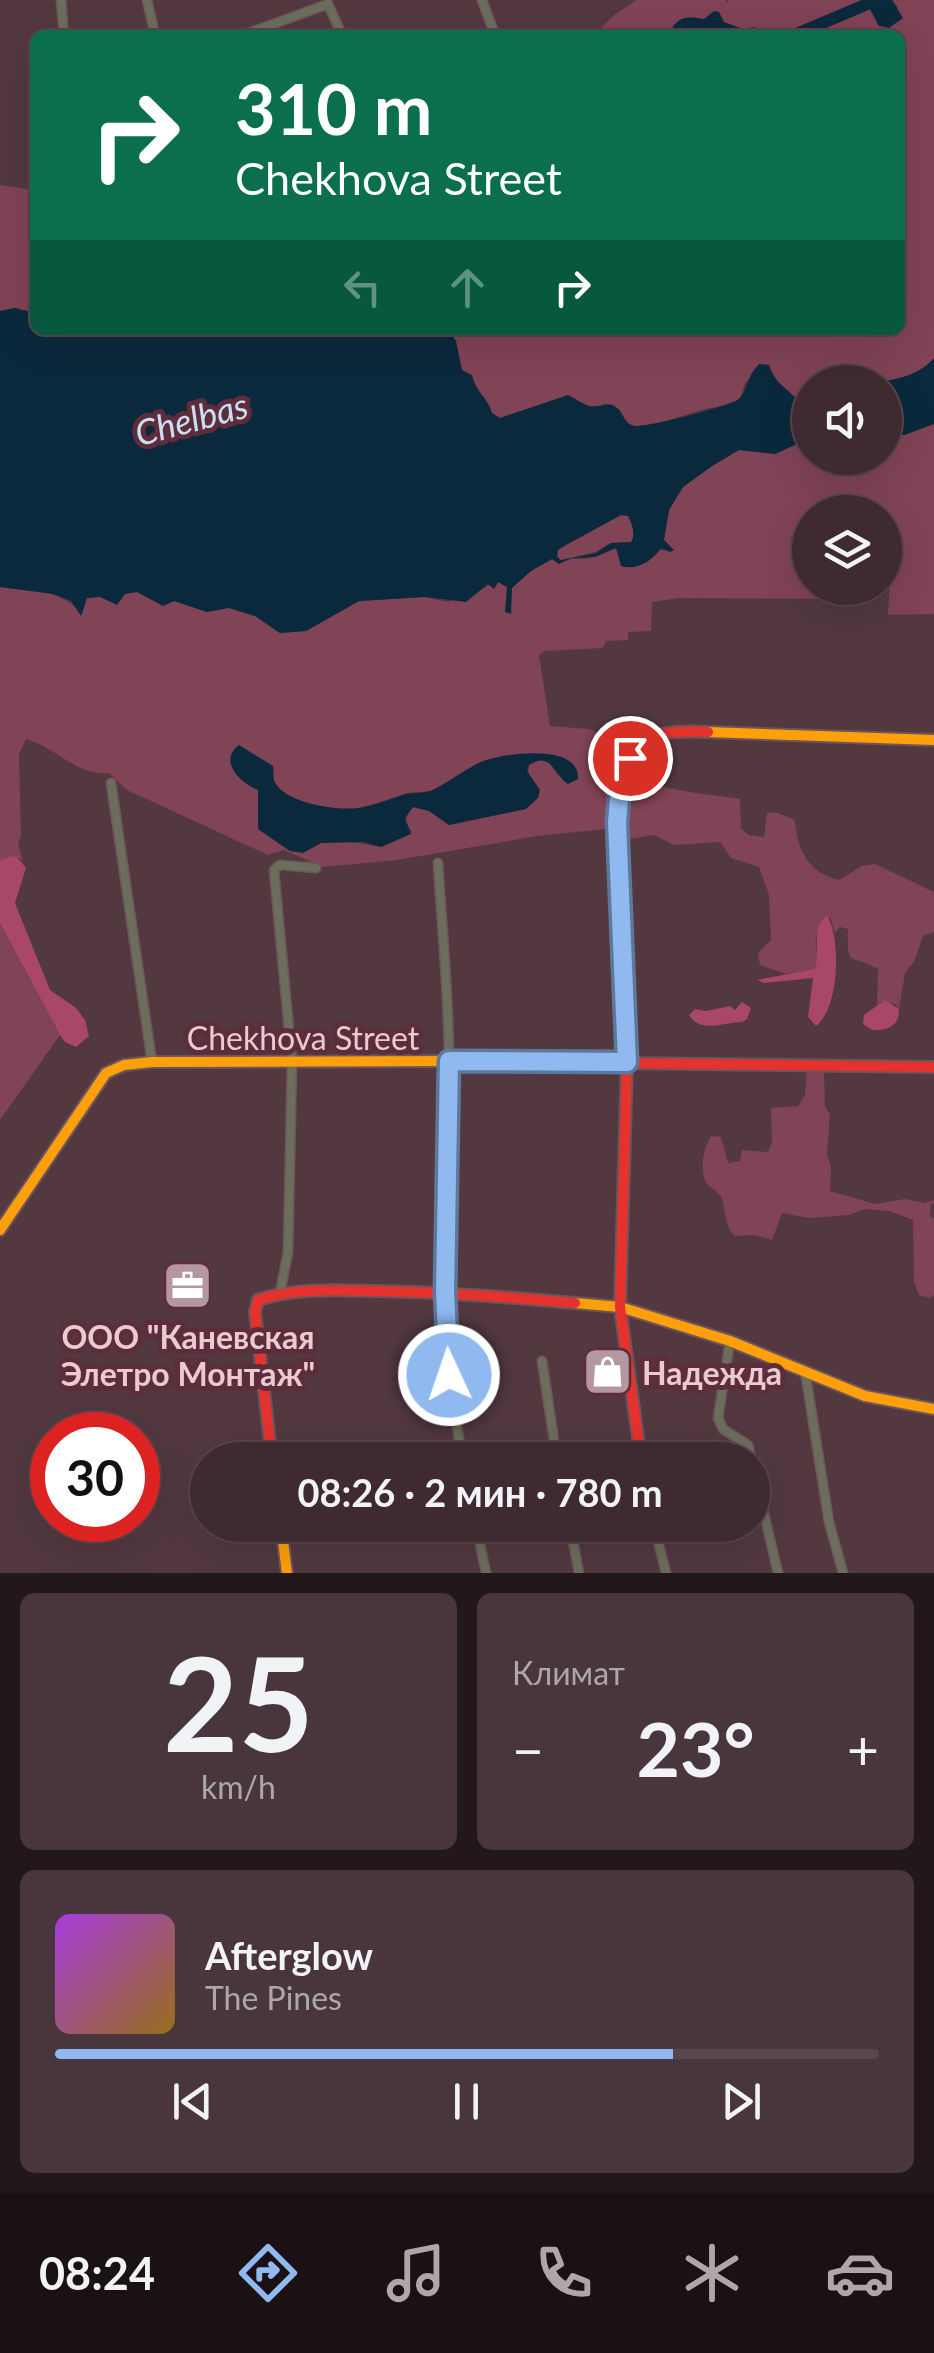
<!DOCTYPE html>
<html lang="ru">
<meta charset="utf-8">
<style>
body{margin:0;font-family:Lato,sans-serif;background:#49363c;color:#f1f3f6;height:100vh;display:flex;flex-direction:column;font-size:38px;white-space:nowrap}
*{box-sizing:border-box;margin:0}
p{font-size:32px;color:#ada7ab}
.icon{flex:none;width:55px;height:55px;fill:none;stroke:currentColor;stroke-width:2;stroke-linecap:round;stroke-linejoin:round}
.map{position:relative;height:1573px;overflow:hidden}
.side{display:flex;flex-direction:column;gap:20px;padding:20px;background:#22171a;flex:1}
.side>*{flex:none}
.top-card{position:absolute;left:30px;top:30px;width:875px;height:305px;border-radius:15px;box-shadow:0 10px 40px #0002,0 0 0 2px #57464c;background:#0b6e4f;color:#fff;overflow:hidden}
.buttons{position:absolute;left:792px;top:365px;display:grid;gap:20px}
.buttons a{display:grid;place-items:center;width:110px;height:110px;border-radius:50%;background:#3e2a30;box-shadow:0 10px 40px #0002,0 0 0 2px #57464c;font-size:50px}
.speed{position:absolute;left:30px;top:1412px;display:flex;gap:20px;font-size:50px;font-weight:700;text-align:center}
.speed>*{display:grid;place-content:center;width:130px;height:130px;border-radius:50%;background:#3e2a30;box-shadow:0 10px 40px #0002,0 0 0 2px #57464c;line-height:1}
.speed .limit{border:15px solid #d22;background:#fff;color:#111}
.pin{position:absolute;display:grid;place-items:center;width:85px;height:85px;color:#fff;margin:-42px;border:5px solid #fff;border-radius:50%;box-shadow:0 2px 10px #0007}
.me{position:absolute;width:110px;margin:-55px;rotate:357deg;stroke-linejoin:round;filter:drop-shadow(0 0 8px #0008)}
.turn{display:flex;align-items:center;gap:35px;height:210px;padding:0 40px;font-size:45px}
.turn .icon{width:130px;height:130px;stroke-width:2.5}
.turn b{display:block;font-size:70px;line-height:85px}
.lanes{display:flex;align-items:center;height:95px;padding:0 40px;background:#0003;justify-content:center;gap:50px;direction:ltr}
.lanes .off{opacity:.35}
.big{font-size:75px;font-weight:700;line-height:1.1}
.side .widget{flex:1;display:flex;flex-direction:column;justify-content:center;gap:15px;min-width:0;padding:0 35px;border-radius:15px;background:#49363c}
.side .dial{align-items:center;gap:0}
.dial b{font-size:130px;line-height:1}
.song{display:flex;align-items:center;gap:30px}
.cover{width:120px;height:120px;border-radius:15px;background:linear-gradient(135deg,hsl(280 70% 55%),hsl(40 70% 35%))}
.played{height:10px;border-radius:5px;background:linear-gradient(90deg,#90b9f0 75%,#57464c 75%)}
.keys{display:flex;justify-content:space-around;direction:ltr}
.heat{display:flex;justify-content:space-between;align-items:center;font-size:55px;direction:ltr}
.side .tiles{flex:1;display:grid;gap:20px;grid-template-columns:1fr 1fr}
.widget:last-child{grid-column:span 2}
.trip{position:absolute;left:190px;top:1442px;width:580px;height:100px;border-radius:50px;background:#3e2a30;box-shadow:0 10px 40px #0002,0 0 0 2px #57464c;font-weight:700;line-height:100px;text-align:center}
.menu{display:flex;height:160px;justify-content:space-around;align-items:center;background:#191113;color:#ada7ab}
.menu .icon{width:70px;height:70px}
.menu .selected{color:#90b9f0}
.menu b{font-size:45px;color:#f1f3f6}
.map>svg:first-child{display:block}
.green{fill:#814356;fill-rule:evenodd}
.forest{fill:#a84767}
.water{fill:#0b293d;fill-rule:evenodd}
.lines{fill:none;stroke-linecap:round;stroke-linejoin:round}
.river{stroke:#0b293d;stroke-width:12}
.street-casing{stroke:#6c555b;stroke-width:11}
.slow-casing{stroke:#6c555b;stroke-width:14}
.jam-casing{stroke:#6c555b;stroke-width:14}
.street{stroke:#6c6e5c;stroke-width:8}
.slow{stroke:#ff9f0a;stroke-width:10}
.jam{stroke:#e5322d;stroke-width:10}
.route-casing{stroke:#5e789c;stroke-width:25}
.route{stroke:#90b9f0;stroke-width:18}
.labels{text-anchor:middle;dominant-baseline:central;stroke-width:10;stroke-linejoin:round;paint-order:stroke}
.street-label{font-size:32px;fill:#eacbd2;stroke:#5e2d3c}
.poi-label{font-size:32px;font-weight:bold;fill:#eacbd2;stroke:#5e2d3c}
.water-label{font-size:35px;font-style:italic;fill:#c9e0f2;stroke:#5e2d3c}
</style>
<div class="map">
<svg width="934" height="1573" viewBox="0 0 934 1573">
<rect width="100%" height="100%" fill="#533840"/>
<g class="green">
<path d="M637,0h89l1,3 2,-3h136l14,26 19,-19 -6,-7h42v358c-29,33 -84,24 -124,24v19l-10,2 -27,-25 -4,-13 -24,17 -4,15 -12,9 -21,2 -52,16 -21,2 -8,-3 -8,-14 -31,-3 -20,-10 -68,22 -8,-5c-5,-17 -20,-26 -29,-42 -8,-14 -6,-28 -14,-41h451v-295h-138l-2,-3 -70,-15 -17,8 -2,10h-11l-7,-4 -5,4h-54l20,-20z"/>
<path d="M0,185l35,5v123l-20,-5 -15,3z"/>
<path d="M934,424v190l-46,1 2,-35h-5v-68h-75v76h35l-21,11 -145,-1 -27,4 -1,29 -23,1v8l-22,1 -3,7 -58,3 -6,4 11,71 39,3 40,18 -15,81 -77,8 -140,24 -74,7 -39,-17 -16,5 -141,-65 -18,-17c-33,3 -53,-26 -83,-34l-7,15 2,82 -3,7 5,18 -6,-4 -17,4v-274c29,2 63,3 82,27l5,-16 50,-6 26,14 11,-5 33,11 22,-4 26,8 25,17 26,-2 53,-30 66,-4 23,5 50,-20 9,5v21l4,-20 20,-17 21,-12h35l24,-11 7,3 55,-1 -9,-9 5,-31 14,-23 29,-21 27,-16 36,4 35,-16v20h75v-28l19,5zM239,745l11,7 33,40 17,10 36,7h22l49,-16 23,-2 32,-15 18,-14 81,-6 -3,20 -9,-14 -9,-2 -11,5 -1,12 9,7 -11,25 -77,16 -20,-14 -16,-4 -4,3 -4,13 7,9 -30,15 -38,-6 -23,2 -9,5 -22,3 -32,-22v-39c-15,-11 -41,-27 -19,-45z"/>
<path d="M621,515l7,1c5,9 9,18 3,26l-23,2 -12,8 -35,8 -4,-3 1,-7 8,-5z"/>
<path d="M633,762l17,2 4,18c15,10 65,13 86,17l1,30 8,6 15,2 3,-24 8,-1 20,8c2,29 13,53 44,60l23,-14 13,-2 59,28v40l-11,4 -9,26 -9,11 -6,36 -4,-5 -14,-2 -4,5 1,-38c-29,-16 -31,0 -30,-40l-8,-2 -5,6 -5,-16c-27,24 -5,30 -16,52l-27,5 -27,-9 -2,-12 13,-13 -2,-45 -10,-28 -28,-9 -11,-16 -46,3 -20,-10 -32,5 -1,-34z"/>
<path d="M0,923l60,112 -60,85z"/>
<path d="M807,1070l17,2 1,34 5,9 -3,40 4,11 -1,25 45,13 30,-5 19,4 10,-3v4l-3,-1 -1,14 4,1v77l-4,3 -11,-3 -5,-13 -1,-62 -23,-9 -25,-2 -16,6 -40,3 -27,-5 -10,27 -18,-5 -20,1c-9,-11 -8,-24 -12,-37 -3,-8 -12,-10 -16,-17 -7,-13 -2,-35 5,-46l10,1 7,26 12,-2 2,-11 26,2 4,-10 -1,-34 27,-2 7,-11z"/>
</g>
<g class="forest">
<path d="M11,856l6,1 9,11 -11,35 35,87 26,18 9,12 4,16 -13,11 -11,-5 -5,-7 -60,-112v-62z"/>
<path d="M827,915c14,23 13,92 -11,111l-8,-9 5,-39 -49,5 -7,-3 57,-11c9,-18 -6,-38 13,-54z"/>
<path d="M885,1000l14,9c1,17 -12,22 -27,21l-9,-6 1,-9z"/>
<path d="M742,1002l9,6 -4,11 -5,3c-18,0 -41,12 -53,-7l6,-6 11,2 24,-5 5,4z"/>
</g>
<g class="water">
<path d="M865,0h27l11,18 -14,10 -10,-2z"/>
<path d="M714,11l5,1 5,10 19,7 12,-2 7,8h-91c3,-19 17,-19 33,-16z"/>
<path d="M15,308l20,5v17h414l7,11 6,29 10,5c3,16 16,23 20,38l8,5 68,-23c7,3 14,9 21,11 9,2 15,-4 23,-1 12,4 10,18 22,21 11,2 101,-21 106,-28 8,-10 6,-20 19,-34l10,1c6,19 19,23 31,38l10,-2v37l-35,16 -36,-4 -27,16 -29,21 -14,23 -5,30 10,10 -4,2 -9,-4c-9,13 -24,23 -40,18l-5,-18 -21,9 -23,1 -13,6 -7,-5 -21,12 -19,17 -1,26 -6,-2 2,-25 -9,-5 -4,7 -6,-5 -22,18 -41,-5 -66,4 -53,30 -26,2 -25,-17 -26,-8 -22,4 -33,-11 -11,5 -26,-14 -12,2 -8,11 -17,-8 -13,1 -6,18 -10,-15 -18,-7 -53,-7v-276zM621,515l7,1c4,8 8,18 3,26l-20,1 -15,10 -35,7 -4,-3 1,-7 8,-5z"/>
<path d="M934,358v66l-30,11 -19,-5v-48h-5c21,-4 39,-7 54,-24z"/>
<path d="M239,745l34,21c1,5 0,10 1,15 9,22 64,30 84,27 16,-2 30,-8 45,-13 9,-3 21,-1 30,-5 16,-8 38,-25 53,-30 22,-7 94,-17 92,19l-10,5c-15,-10 -16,-33 -39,-19l-2,6 13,19 -2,8 -12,11 -77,16 -20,-14 -16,-4 -8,11 6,16 -30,13 -18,-5 -42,1 -18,10 -13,-2 -32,-22v-39c-18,-7 -40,-29 -19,-45z"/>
</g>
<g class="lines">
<path class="river" d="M794,35l83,-35"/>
<defs>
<g id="street">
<path d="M61,0l3,35"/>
<path d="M147,0l8,35"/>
<path d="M482,0l13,35"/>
<path d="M328,4l14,31"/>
<path d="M243,35l85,-31"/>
<path d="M111,783l41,279"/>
<path d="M438,863c4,66 11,133 11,199 -1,133 -13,267 14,398"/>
<path d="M280,1293l8,-41 4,-190 -18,-192 6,-5 36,3"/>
<path d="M730,1341l-12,77 5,11 25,16 30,128"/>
<path d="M542,1361l15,99"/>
<path d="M805,1371l24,151 14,51"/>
<path d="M476,1525l10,48"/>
<path d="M570,1525l9,48"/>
<path d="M654,1525l12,48"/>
</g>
<g id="slow">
<path d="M708,732l226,8"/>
<path d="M0,1230l106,-157 18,-8 28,-3 305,-1"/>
<path d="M575,1303l45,4 110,34 135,55 69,13"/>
<path d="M281,1525l6,48"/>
</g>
<g id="jam">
<path d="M457,1061l477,6"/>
<path d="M272,1460l-17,-148 3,-12c37,-12 77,-10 115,-9 68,1 134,6 202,12"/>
<path d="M641,1460l-21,-153 7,-245 -10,-253c11,-68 23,-80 91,-77"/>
</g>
</defs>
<use href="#street" class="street-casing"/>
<use href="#slow" class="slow-casing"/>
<use href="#jam" class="jam-casing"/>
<use href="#street" class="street"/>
<use href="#slow" class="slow"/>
<use href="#jam" class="jam"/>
</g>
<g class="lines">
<defs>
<path id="route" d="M449,1375l-4,-83 4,-231 178,1 -10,-240 3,-34 10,-30"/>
</defs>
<use href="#route" class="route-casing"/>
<use href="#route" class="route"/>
</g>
<defs>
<symbol id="office-square" viewBox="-11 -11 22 22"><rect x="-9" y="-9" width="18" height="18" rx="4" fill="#b5989f" stroke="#5e2d3c"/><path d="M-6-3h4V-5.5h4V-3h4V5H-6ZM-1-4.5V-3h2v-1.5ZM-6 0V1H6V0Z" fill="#fff"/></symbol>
<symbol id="shop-square" viewBox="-11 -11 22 22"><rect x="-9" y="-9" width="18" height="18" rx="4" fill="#b5989f" stroke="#5e2d3c"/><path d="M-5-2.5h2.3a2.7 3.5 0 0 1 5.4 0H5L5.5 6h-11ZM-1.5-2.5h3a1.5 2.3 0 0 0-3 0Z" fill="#fff"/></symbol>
</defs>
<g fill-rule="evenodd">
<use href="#office-square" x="160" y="1258" width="55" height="55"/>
<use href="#shop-square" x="580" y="1344" width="55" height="55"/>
</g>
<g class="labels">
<g class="street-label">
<text x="303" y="1037">Chekhova Street</text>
</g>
<g class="poi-label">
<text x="188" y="1336">ООО "Каневская<tspan x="188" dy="37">Элетро Монтаж"</tspan></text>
<text x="642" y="1372" text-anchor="start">Надежда</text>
</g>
<g class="water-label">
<text transform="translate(191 418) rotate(-15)">Chelbas</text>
</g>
</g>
</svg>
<div class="buttons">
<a><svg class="icon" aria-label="sound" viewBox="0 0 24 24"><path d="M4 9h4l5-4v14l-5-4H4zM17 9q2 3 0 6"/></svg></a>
<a><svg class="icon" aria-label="layers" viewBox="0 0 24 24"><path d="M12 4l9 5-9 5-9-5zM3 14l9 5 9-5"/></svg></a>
</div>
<div class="speed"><div class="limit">30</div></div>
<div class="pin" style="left:630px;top:758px;background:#d93025"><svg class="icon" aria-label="arrive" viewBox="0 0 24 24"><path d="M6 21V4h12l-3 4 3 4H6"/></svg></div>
<svg class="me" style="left:449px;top:1375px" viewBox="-20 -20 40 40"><circle r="17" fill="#90b9f0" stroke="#fff" stroke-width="3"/><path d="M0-11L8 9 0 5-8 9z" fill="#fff"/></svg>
<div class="trip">08:26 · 2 мин · 780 m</div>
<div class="top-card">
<div class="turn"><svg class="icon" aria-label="right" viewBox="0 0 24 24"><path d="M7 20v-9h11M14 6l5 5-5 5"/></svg><div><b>310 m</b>Chekhova Street</div></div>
<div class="lanes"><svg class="icon off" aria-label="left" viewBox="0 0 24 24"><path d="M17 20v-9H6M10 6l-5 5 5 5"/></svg><svg class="icon off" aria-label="ahead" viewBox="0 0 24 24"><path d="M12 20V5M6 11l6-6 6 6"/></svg><svg class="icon" aria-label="right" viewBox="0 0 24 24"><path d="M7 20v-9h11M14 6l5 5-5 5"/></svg></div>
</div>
</div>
<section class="side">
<div class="tiles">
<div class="widget dial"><b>25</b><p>km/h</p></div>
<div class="widget"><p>Климат</p>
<div class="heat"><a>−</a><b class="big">23°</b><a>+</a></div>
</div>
<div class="widget">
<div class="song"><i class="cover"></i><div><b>Afterglow</b><p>The Pines</p></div></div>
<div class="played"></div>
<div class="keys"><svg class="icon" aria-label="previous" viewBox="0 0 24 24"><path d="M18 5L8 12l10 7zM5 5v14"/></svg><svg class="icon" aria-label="pause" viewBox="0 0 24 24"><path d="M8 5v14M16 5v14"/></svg><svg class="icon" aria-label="next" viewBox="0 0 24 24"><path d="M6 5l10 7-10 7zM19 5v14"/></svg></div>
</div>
</div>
</section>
<nav class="menu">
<b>08:24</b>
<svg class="icon selected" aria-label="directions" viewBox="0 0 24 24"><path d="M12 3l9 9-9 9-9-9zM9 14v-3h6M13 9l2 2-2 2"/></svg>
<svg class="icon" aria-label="music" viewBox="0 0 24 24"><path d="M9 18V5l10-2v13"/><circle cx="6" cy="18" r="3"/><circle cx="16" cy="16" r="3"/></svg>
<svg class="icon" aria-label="phone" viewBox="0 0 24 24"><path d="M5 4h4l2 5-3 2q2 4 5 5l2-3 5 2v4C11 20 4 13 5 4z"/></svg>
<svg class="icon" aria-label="climate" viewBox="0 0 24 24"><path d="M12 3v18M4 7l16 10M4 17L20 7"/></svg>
<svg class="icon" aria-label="car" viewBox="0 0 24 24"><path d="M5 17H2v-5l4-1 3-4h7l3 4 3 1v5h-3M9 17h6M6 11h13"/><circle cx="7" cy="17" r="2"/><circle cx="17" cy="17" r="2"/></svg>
</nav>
